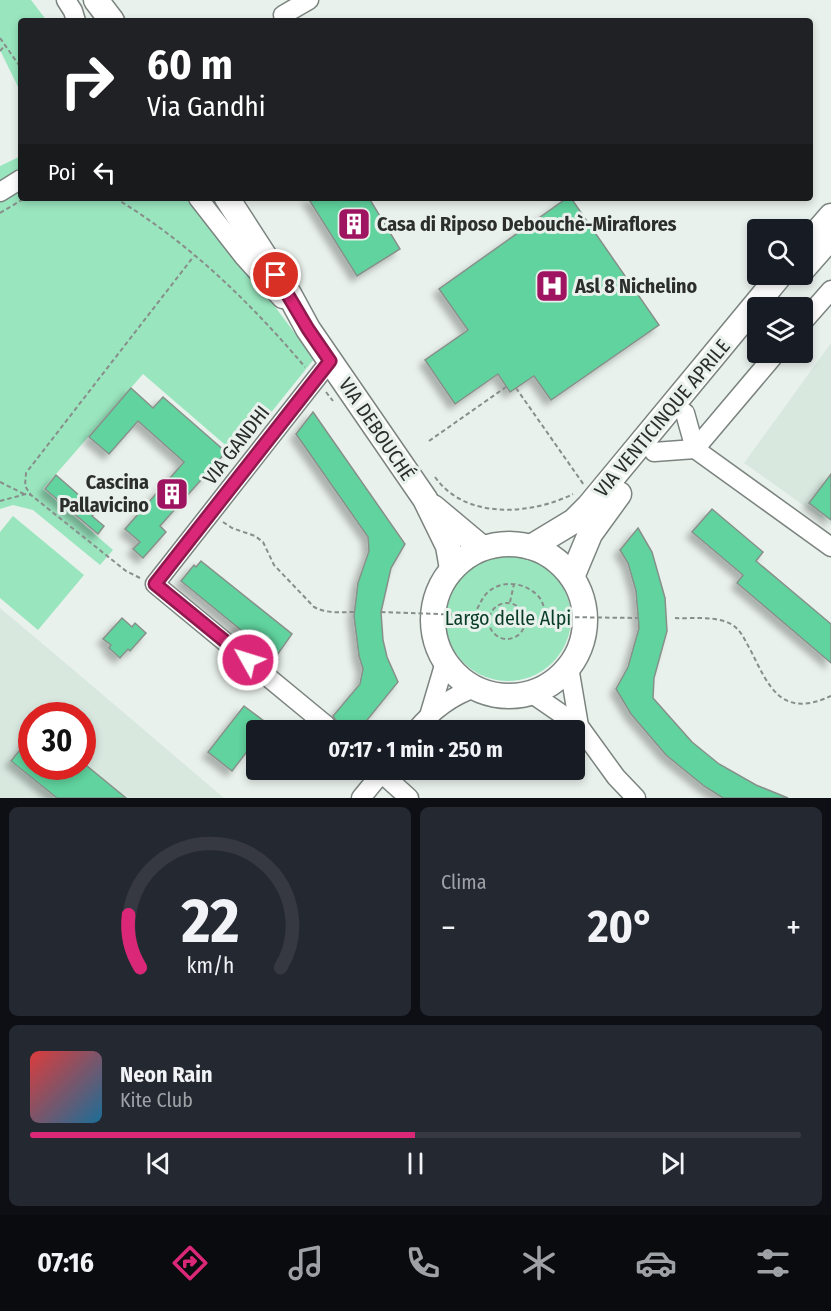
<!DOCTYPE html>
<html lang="it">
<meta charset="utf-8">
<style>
body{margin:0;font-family:"Fira Sans Condensed",sans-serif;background:#242831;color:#f1f3f6;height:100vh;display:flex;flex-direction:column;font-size:22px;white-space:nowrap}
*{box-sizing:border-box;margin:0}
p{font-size:20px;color:#9ea1a6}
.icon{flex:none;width:33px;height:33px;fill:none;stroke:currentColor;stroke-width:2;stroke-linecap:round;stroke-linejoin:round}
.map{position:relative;height:798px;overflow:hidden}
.side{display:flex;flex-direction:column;gap:9px;padding:9px;background:#0d0f14;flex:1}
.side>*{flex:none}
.banner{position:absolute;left:18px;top:18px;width:795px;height:183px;border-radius:6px;box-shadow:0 3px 9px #0003;background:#202124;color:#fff;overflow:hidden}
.buttons{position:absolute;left:747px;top:219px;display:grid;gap:12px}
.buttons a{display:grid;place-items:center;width:66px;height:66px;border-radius:6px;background:#171b24;box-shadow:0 3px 9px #0003;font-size:30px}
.speed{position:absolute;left:18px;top:702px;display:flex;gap:12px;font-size:30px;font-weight:700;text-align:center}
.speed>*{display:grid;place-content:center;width:78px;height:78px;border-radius:50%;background:#171b24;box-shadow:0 3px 9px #0003;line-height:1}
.speed .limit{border:9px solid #d22;background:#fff;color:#111}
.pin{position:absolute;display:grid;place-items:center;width:51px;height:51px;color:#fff;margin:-26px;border:3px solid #fff;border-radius:50%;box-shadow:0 2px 6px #0007}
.me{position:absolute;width:66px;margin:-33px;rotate:309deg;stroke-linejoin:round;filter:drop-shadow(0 0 4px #0008)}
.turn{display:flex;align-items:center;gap:21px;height:126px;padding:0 30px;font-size:27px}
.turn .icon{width:78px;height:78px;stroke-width:2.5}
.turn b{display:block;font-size:42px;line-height:51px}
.then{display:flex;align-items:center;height:57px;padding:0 30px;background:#0003;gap:12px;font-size:22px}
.big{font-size:45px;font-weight:700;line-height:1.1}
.side .widget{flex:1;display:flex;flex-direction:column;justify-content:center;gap:9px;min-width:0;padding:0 21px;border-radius:9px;background:#242831}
.side .dial{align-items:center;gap:0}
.dial svg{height:156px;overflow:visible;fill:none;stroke:#363941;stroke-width:7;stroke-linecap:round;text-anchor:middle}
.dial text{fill:#f1f3f6;stroke:none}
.song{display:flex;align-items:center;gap:18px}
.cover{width:72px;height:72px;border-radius:9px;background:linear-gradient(135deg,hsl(0 70% 55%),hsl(200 70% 35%))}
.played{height:6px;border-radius:3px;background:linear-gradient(90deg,#db2777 50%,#363941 50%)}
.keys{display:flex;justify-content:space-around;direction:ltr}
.heat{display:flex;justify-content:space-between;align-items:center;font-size:33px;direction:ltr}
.side .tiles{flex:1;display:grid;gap:9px;grid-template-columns:1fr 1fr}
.widget:last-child{grid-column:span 2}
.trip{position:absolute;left:246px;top:720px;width:339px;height:60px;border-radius:6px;background:#171b24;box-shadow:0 3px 9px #0003;font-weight:700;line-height:60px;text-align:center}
.menu{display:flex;height:96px;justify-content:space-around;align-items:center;background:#090b0e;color:#9ea1a6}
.menu .icon{width:42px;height:42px}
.menu .on{color:#db2777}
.menu b{font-size:27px;color:#f1f3f6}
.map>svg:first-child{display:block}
.built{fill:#d8e8df;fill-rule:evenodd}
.green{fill:#99e5be}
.building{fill:#60d39e;stroke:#88908b;stroke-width:1.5;filter:url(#shadow)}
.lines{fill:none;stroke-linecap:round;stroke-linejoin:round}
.minor-casing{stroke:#7c8480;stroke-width:21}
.major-casing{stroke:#7c8480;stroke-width:27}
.path{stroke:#888e8a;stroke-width:2;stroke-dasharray:4.5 3;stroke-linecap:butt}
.minor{stroke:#fff;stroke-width:18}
.major{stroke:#fff;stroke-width:24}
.path-bridge{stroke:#888e8a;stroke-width:2;stroke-dasharray:4.5 3;stroke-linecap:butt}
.route-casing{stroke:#8e194d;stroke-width:15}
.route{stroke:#db2777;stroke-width:10}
.labels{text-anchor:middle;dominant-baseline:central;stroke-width:6;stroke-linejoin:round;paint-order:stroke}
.poi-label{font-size:20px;font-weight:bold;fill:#2b2e2c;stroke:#e9f1ec;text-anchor:start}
.street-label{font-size:20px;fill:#2b2e2c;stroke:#e9f1ec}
.park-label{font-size:20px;fill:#083c27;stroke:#e9f1ec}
</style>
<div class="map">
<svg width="831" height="798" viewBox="0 0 831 798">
<defs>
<filter id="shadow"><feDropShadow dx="-5.5" dy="5.5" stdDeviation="3" flood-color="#0004"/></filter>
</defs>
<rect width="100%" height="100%" fill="#e9f1ec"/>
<g class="built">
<path d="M831,343v182l-87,-62z"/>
<path d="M0,608l56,47 168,143h-224zM32,716h50v50h-50z"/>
</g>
<g class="green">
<path d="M0,0h31l16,21h-26v72l-21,-43z"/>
<path d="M21,156v14l-21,12v-16z"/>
<path d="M21,187v11h173l120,161 -77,96 -94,-81 -100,115 70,61 -13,15 -67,-55 -20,-5 -13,4v-309z"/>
<path d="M13,516l71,59 -46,55 -38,-32v-66z"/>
<circle cx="508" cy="618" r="63"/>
</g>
<g class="building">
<path d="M308,198h61l31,51 -43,27z"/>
<path d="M567,198h4l88,127 -108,75 -17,-24 -24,16 -12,-18 -43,30 -30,-44 43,-30 -29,-41z"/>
<path d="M131,388l22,20 10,-11 63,55 -66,74 6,6 -23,26 -10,-9 7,-7 -15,-13 59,-67 -46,-41 -29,33 -20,-17z"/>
<path d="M313,412l92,132 -14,24 -10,44 2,28 4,17 11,25 -39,48h-23l1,-8 -4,-6 27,-32 3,-15 -4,-13 -5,-40 4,-33 11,-32 -1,-14 -72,-103z"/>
<path d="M831,474v46l-22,-17z"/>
<path d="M56,475l41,36 -5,5 12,10 -6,8 -53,-45z"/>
<path d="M712,509l51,43 -7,9 75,63v39l-94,-80 6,-8 -51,-43z"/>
<path d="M638,528l14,24 13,46 2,33 -13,47 -1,20 39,44 27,22 37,21 32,13h-65l-19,-12 -38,-31 -35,-41 -15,-25 12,-22 11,-39 -3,-37 -8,-28 -8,-13z"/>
<path d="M201,561l91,73 -17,24 -94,-77 13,-16 2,2z"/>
<path d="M122,618l10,9 3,-4 11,10 -16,18 -2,-2 -8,9 -11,-10 2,-3 -8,-6z"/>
<path d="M244,706l32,24h-20v10l-24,31 -24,-19z"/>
<path d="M32,735v31h55l39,32h-69l-46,-37z"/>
</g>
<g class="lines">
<defs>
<g id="minor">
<path d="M66,0l7,11 3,10"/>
<path d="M283,15l26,-15"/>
<path d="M0,192l21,-13"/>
<path d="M198,198l46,59 38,42"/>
<path d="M802,323l29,-33"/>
<path d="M685,413l10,36"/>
<path d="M695,449l136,98"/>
<path d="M695,449l82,-97"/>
<path d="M654,452l41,-3"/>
<path d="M569,667l10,59"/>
<path d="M531,693l48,33 37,51 20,21"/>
<path d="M429,716l16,-54"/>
<path d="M326,725l-171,-141 175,-223"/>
<path d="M416,730c16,-19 35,-34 59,-42"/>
<path d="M378,770l31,28"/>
<path d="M361,798l23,-28"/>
</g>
<g id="major">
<path d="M96,0l16,21"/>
<path d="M227,198l62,96 19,35 117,170 23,47 4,23"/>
<path d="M805,246l26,-30"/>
<path d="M802,270l29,-33"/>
<path d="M433,507l49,41"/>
<circle cx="509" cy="620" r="76"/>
<path d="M531,547l43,-26 15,-15 192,-232"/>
<path d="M572,577l18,-43 29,-40"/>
</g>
</defs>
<use href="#minor" class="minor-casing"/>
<use href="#major" class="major-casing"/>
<g class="path">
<path d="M0,38l21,30"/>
<path d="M0,51l5,-6"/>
<path d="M115,198c72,43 135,104 190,169"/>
<path d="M0,213l25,-15"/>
<path d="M516,388l68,97"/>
<path d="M326,392l7,9"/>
<path d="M429,441l77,-54"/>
<path d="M435,477c30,43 96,38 138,17"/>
<path d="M0,482l24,12"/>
<path d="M0,501l26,-7 5,1"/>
<path d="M223,522l9,6 23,8 8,6 11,23 40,42c13,7 27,5 41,5"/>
<path d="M140,578l-14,-7 -95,-76 -6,-9 1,-13 168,-217"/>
<path d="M510,602l4,-18"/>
<circle cx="507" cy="621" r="18"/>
<path d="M465,615l9,-1c5,-7 7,-15 13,-21 14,-14 39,-11 52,4 5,6 5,15 11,21l10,-1"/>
<path d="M675,618c18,1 44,-3 59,8 8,6 11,15 16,23 19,38 31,70 81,47"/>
</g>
<use href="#minor" class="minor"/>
<use href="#major" class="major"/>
<g class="path-bridge">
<path d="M381,612l84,3"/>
<path d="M560,617l78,1"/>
</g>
</g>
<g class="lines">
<defs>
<path id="route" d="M248,660l-93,-76 175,-223 -22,-32 -32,-54"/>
</defs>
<use href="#route" class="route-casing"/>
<use href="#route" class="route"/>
</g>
<defs>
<symbol id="building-square" viewBox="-11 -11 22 22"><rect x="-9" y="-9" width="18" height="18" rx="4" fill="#9f1460" stroke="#e9f1ec"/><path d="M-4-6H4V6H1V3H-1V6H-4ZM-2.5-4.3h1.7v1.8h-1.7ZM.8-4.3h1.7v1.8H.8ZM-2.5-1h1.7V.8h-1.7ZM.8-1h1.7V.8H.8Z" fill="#fff"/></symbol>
<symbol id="hospital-square" viewBox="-11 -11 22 22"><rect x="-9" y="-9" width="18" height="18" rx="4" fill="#9f1460" stroke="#e9f1ec"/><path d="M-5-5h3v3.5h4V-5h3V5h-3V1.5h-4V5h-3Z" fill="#fff"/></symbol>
</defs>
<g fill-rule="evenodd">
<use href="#building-square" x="335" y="205" width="38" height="38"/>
<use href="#hospital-square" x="533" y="267" width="38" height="38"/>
<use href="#building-square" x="153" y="475" width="38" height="38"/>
</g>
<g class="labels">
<g class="poi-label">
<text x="377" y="224">Casa di Riposo Debouchè-Miraflores</text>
<text x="575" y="286">Asl 8 Nichelino</text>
<text x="149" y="482" text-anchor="end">Cascina<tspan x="149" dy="23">Pallavicino</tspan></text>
</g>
<g class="street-label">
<text transform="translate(662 418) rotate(-50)">VIA VENTICINQUE APRILE</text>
<text transform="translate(377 429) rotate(56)">VIA DEBOUCHÉ</text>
<text transform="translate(236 445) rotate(-52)">VIA GANDHI</text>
</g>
<g class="park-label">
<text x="508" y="618">Largo delle Alpi</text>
</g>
</g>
</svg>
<div class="buttons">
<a><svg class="icon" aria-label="search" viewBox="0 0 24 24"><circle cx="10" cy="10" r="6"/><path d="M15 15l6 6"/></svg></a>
<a><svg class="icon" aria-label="layers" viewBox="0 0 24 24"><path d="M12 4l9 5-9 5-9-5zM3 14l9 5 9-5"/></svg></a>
</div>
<div class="speed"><div class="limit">30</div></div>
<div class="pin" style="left:276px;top:275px;background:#d93025"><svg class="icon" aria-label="arrive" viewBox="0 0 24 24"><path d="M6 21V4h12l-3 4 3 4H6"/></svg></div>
<svg class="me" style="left:248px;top:660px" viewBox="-20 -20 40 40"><circle r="17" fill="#db2777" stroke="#fff" stroke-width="3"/><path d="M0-11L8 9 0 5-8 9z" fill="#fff"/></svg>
<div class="trip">07:17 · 1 min · 250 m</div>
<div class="banner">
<div class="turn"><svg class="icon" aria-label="right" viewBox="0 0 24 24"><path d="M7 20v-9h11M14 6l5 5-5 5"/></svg><div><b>60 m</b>Via Gandhi</div></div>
<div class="then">Poi<svg class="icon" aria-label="left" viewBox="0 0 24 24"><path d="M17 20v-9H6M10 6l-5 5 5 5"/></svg></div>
</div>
</div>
<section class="side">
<div class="tiles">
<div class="widget dial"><svg viewBox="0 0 100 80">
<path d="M14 69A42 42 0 1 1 86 69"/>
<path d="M14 69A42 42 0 0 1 8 42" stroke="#db2777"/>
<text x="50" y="56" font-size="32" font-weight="700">22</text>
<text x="50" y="72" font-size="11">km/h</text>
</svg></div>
<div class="widget"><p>Clima</p>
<div class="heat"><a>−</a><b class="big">20°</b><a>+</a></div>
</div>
<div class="widget">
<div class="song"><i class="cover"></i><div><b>Neon Rain</b><p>Kite Club</p></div></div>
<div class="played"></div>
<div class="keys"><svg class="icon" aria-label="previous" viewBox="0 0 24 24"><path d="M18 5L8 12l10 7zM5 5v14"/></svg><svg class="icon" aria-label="pause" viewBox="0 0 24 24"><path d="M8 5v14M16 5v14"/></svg><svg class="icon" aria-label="next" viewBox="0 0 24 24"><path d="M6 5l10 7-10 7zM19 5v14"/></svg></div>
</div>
</div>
</section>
<nav class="menu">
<b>07:16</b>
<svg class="icon on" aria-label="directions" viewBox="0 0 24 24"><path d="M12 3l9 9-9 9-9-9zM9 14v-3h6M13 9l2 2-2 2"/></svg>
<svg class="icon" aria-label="music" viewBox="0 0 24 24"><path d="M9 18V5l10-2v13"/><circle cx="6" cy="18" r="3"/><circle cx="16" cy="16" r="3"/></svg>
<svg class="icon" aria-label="phone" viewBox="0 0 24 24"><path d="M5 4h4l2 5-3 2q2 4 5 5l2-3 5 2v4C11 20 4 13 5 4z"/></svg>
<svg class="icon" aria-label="climate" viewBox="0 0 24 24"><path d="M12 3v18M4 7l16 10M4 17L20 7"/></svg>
<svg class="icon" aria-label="car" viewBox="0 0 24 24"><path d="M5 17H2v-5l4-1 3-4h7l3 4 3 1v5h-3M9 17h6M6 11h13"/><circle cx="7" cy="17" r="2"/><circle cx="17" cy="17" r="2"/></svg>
<svg class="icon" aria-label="filters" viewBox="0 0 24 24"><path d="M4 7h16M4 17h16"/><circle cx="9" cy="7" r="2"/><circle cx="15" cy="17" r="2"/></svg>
</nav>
